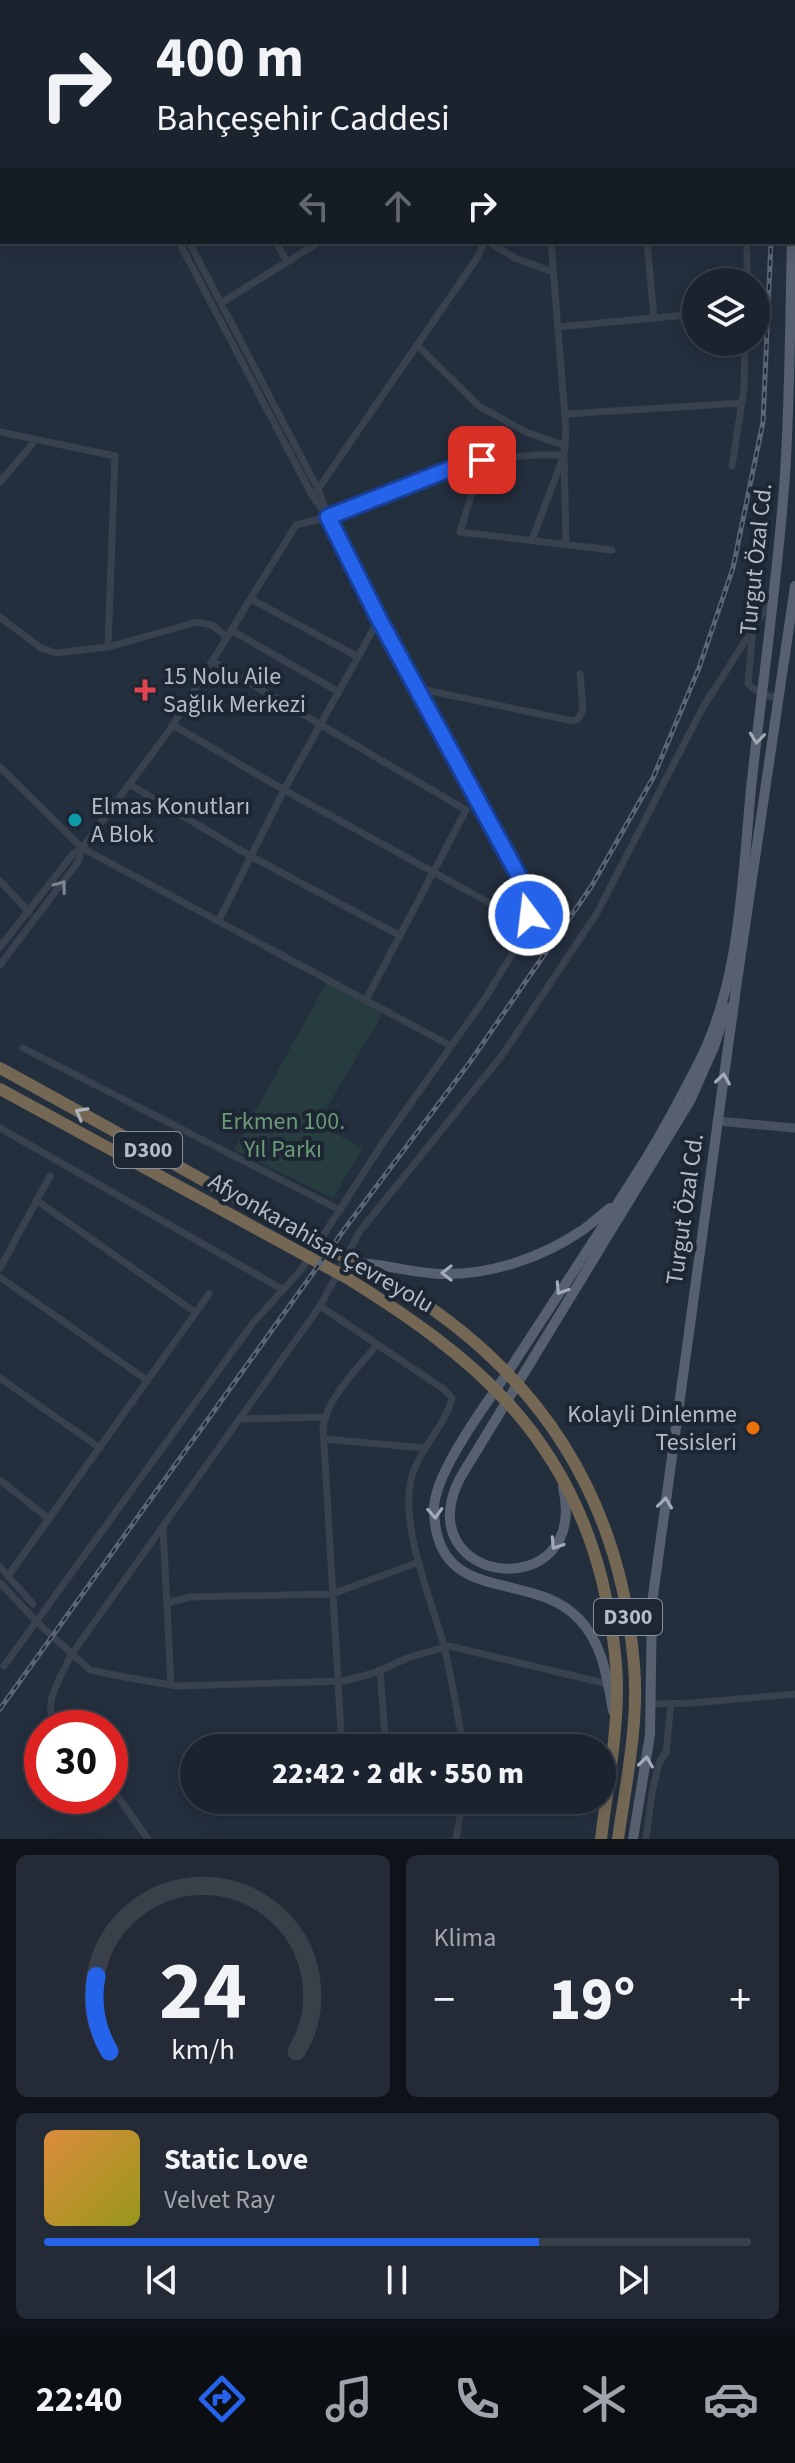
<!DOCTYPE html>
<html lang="tr">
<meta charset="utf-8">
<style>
body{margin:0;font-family:"Source Sans 3",sans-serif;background:#242b36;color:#f1f3f6;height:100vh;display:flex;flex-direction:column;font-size:30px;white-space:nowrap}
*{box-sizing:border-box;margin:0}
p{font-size:26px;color:#a0a4aa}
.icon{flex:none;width:44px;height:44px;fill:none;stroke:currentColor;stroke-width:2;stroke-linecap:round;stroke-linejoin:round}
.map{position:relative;height:1839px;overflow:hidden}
.panel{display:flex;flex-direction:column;gap:16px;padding:16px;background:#0f1319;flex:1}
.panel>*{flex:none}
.banner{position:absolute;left:0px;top:0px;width:796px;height:244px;box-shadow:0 4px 20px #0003,0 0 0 2px #39404a;background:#1b232e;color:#f1f3f6;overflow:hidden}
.tools{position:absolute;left:682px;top:268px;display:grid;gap:16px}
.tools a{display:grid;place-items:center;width:88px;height:88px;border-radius:50%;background:#1b232e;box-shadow:0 4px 20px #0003,0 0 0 2px #39404a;font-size:40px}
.speed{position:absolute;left:24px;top:1710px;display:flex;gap:16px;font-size:40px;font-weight:700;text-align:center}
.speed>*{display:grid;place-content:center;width:104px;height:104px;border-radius:50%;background:#1b232e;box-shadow:0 4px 20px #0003,0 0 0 2px #39404a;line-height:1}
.speed .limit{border:12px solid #d22;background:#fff;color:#111}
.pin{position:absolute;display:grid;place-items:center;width:68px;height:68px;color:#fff;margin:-34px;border-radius:16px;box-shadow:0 4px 12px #0006}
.me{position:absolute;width:88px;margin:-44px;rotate:345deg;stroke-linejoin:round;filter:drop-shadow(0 0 6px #0008)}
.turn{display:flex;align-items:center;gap:28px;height:168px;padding:0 24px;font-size:36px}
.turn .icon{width:104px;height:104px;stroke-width:2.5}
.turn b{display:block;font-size:56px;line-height:68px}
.lanes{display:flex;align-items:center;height:76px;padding:0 24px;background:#0003;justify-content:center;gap:40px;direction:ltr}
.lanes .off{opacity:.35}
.big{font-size:60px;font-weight:800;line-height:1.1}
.panel .card{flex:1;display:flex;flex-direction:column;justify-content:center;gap:12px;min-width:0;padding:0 28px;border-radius:12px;background:#242b36}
.panel .dial{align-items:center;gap:0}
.dial svg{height:208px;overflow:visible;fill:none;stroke:#39404a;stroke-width:7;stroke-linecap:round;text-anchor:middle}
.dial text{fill:#f1f3f6;stroke:none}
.song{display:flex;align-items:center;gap:24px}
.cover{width:96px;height:96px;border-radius:12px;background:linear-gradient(135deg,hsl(30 70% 55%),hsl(60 70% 35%))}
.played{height:8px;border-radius:4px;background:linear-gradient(90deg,#2563eb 70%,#39404a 70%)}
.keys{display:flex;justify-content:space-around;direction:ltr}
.heat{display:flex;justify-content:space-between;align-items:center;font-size:44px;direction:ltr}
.panel .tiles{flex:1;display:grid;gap:16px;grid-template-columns:1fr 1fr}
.card:last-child{grid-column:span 2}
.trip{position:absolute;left:180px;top:1734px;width:436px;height:80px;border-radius:40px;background:#1b232e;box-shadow:0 4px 20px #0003,0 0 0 2px #39404a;font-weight:800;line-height:80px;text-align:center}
.tab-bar{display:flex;height:128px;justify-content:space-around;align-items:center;background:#0b0e12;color:#a0a4aa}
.tab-bar .icon{width:56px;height:56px}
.tab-bar .current{color:#2563eb}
.tab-bar b{font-size:36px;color:#f1f3f6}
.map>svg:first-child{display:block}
.green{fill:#263c3f}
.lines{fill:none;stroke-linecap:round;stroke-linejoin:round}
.street{stroke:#38414e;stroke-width:7}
.secondary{stroke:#465061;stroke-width:9}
.primary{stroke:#56606e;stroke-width:10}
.highway{stroke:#746855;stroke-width:12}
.rail-casing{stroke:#5a6575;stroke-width:5}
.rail{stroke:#1d2633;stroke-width:2;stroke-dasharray:6;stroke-linecap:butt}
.oneway{stroke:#a1aab7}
.oneway2{stroke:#7c8592}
.oneway3{stroke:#aeb4bd}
.route-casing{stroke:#184099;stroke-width:20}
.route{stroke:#2563eb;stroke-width:14}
.health-dot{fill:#e0444e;stroke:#1d2633;stroke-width:3}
.culture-dot{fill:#0f9aa8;stroke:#1d2633;stroke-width:3}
.food-dot{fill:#e8710a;stroke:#1d2633;stroke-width:3}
.labels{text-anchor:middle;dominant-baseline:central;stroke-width:8;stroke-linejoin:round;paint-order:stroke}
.shield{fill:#1d2633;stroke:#878f9c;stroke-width:2}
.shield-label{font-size:22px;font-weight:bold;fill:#b4bcc9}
.street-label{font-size:24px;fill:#b4bcc9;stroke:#1d2633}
.poi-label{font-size:24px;fill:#b4bcc9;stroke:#1d2633;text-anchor:start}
.park-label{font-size:24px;fill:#6b9a76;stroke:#1d2633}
</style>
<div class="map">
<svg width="795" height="1839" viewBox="0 0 795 1839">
<rect width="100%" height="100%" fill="#242f3e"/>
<path class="green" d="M328,980l57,30 -68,114 46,24 -30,50 -99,-48z"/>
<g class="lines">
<g class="street">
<path d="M51,0l1,2"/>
<path d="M61,0l1,2"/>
<path d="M113,0l3,2"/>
<path d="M457,0l4,2"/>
<path d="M529,0l1,2"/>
<path d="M661,0l3,2"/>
<path d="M223,2h6"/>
<path d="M382,2l3,-2"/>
<path d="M0,47l2,2"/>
<path d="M0,124l2,-2"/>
<path d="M0,240l2,-3"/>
<path d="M179,242l134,255 11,15"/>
<path d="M189,242l129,247 10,28 51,102 -95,171 -65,130"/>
<path d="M276,242l11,20"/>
<path d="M489,242l26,16 38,14"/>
<path d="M551,242l15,188 -2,25 2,89"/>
<path d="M647,242l7,76"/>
<path d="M747,282v-40"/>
<path d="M221,303l98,-61"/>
<path d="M558,327l138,-13"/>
<path d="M417,345l62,61 47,26 39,14"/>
<path d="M565,414l177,-11"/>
<path d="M0,432l115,24 -7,191"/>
<path d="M482,460l-22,72 152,18"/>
<path d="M732,466l12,-77 1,-47"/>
<path d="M0,482l35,-41"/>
<path d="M316,492l161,-234 7,-16"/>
<path d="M251,599l107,58"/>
<path d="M0,617l41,31 15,5 52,-6 89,-25 15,3 15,12"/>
<path d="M753,627l-5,57 13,10 17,4"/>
<path d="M231,630l108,62"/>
<path d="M212,661l254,149 -100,190"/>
<path d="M416,688l157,33 5,-2 5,-9 -3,-36"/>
<path d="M173,725l111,65 222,122h23"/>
<path d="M0,767l82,81 369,198"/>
<path d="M129,784l123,73 147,78"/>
<path d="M0,881l29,31"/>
<path d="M0,947l73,-93 9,-6 89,-120 125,-203 32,-8 142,-56 65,-6h29l-32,85"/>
<path d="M0,965l78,-103 4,-14"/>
<path d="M23,1048l317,162"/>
<path d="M0,1128l282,161"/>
<path d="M36,1200l159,112"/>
<path d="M0,1268l50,-92"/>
<path d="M0,1277l148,104"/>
<path d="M320,1306l40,-75 143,-177 94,-141 106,-206 69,-108"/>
<path d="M0,1378l100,70"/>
<path d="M242,1419l83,-2"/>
<path d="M324,1439l100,9"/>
<path d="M0,1480l49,39"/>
<path d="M163,1528l8,157"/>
<path d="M0,1567l33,37"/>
<path d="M8,1576l201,-282"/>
<path d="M0,1583l38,40 52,47 34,7 53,9 167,-5 30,-8 36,-16 39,-11 159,38"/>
<path d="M167,1603l23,-6 142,-3 87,-32"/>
<path d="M4,1666l249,-343 48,-53 83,-129 102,-144 39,-64 4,-27 -7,-24 -143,-263"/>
<path d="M380,1670l6,78"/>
<path d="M652,1704l40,-1 103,-9"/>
<path d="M57,1728c-17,-23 4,-51 14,-73l249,-349 125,84 7,8c-5,25 -34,53 -41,81 -11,49 20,119 33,167 8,33 13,68 20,102"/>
<path d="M342,1748l-19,-321c5,-31 35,-58 54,-83"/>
<path d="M110,1786l38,53"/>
<path d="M390,1800v3"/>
<path d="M290,1811l46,-3 6,-8"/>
<path d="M456,1839l7,-39"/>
<path d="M646,1839l6,-46 7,-30 7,-11 5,-48"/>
</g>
<path class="secondary" d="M717,1121l78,7"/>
<g class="primary">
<path d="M794,181l1,-34"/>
<path d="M360,1263c29,2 57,11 86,11 47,0 97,-17 135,-43 11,-7 19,-16 29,-23"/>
<path d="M563,1487c27,121 -157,99 -103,-9l230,-377 24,-54 13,-39"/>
<path d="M613,1711c-6,-33 -10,-67 -34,-92 -48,-51 -143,-11 -145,-109 -1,-37 56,-111 78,-144 45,-70 91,-138 135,-209 17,-28 33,-58 48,-87 47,-86 47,-196 57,-291 11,-101 26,-203 33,-305 5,-77 5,-155 7,-232"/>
<path d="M633,1839l17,-104 2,-132 85,-622 58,-395"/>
</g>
<g class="highway">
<path d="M0,1068c90,50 180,99 270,149 47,26 97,50 143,79 134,87 208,210 221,369 5,58 -8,117 -16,174"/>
<path d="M0,1089l347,189c126,78 217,153 255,302 8,35 15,72 15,108 0,51 -10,101 -16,151"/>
</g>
<defs>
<g id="rail">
<path d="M772,2v-2"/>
<path d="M0,1709l346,-482 124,-165 121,-175 62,-109 46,-110 34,-100 30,-146 8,-180"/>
</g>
</defs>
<use href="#rail" class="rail-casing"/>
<use href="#rail" class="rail"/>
</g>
<defs><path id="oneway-chevron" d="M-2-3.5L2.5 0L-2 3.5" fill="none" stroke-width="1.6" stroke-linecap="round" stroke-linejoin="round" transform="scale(2)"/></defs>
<g class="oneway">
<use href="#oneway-chevron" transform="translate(757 738) rotate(96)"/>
<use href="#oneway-chevron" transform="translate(723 1079) rotate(-82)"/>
<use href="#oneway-chevron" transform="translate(447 1273) rotate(180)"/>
<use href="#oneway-chevron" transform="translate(561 1289) rotate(123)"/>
<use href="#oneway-chevron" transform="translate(665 1503) rotate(-83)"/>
<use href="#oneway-chevron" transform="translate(435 1513) rotate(87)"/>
<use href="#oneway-chevron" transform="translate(556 1544) rotate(123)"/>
<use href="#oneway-chevron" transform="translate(646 1762) rotate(-82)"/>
</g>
<use class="oneway2" href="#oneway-chevron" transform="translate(61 886) rotate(-53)"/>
<use class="oneway3" href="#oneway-chevron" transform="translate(81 1113) rotate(-151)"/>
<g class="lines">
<defs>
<path id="route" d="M482,460l-12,1 -142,56 51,102 143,263 7,33"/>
</defs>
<use href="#route" class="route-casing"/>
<use href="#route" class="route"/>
</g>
<path class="health-dot" d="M141 678h8v8h8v8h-8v8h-8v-8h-8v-8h8z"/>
<circle class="culture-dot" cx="75" cy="820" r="8"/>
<circle class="food-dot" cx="753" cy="1428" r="8"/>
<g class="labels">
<g class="shield">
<rect x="114" y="1132" width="68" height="36" rx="6"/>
<rect x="594" y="1599" width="68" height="36" rx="6"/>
</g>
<g class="shield-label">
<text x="148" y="1150">D300</text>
<text x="628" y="1617">D300</text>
</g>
<g class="street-label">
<text transform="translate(756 559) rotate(-84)">Turgut Özal Cd.</text>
<text transform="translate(685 1209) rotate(-82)">Turgut Özal Cd.</text>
<text transform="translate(321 1243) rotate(30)">Afyonkarahisar Çevreyolu</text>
</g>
<g class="poi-label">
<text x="163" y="676">15 Nolu Aile<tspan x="163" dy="28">Sağlık Merkezi</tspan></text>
<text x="91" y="806">Elmas Konutları<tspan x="91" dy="28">A Blok</tspan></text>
<text x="737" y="1414" text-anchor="end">Kolayli Dinlenme<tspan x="737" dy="28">Tesisleri</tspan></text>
</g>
<g class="park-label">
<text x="283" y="1121">Erkmen 100.<tspan x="283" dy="28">Yıl Parkı</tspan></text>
</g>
</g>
</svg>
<div class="tools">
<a><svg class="icon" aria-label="layers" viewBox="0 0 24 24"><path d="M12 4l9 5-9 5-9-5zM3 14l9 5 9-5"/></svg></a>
</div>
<div class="speed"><div class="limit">30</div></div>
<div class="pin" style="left:482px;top:460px;background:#d93025"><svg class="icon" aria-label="arrive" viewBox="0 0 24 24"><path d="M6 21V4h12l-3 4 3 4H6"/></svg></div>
<svg class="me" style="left:529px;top:915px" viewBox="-20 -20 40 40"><circle r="17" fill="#2563eb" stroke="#fff" stroke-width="3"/><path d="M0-11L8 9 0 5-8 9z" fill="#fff"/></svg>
<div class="trip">22:42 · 2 dk · 550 m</div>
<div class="banner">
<div class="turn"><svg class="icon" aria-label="right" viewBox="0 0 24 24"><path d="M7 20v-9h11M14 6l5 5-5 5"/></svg><div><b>400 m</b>Bahçeşehir Caddesi</div></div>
<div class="lanes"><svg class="icon off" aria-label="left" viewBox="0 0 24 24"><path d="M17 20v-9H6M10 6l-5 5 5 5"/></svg><svg class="icon off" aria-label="ahead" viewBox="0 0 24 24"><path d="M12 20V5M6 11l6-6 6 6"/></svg><svg class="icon" aria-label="right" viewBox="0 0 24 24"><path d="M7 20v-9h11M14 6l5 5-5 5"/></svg></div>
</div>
</div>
<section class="panel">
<div class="tiles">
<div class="card dial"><svg viewBox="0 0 100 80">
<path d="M14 69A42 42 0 1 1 86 69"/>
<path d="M14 69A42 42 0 0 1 9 40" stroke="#2563eb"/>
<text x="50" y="56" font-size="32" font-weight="700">24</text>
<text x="50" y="72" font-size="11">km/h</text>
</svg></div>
<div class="card"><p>Klima</p>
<div class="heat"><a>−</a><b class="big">19°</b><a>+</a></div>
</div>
<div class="card">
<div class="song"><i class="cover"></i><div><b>Static Love</b><p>Velvet Ray</p></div></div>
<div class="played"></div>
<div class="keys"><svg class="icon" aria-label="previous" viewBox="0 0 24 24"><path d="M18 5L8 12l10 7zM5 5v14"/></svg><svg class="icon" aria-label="pause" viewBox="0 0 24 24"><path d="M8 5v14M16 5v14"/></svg><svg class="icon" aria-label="next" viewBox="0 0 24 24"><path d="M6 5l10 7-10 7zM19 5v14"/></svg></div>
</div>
</div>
</section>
<nav class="tab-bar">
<b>22:40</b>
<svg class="icon current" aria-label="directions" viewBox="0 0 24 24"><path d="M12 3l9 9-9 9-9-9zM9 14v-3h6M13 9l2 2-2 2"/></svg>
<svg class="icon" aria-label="music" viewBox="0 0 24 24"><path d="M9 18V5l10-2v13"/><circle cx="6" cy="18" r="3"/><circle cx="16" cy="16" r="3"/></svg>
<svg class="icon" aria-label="phone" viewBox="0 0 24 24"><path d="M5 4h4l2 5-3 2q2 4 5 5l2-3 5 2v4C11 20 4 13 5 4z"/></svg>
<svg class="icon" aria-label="climate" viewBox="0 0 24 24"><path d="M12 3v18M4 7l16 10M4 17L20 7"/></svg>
<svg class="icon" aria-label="car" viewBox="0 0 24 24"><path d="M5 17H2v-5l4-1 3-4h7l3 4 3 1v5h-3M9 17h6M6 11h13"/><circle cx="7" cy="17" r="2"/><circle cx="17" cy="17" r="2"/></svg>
</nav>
